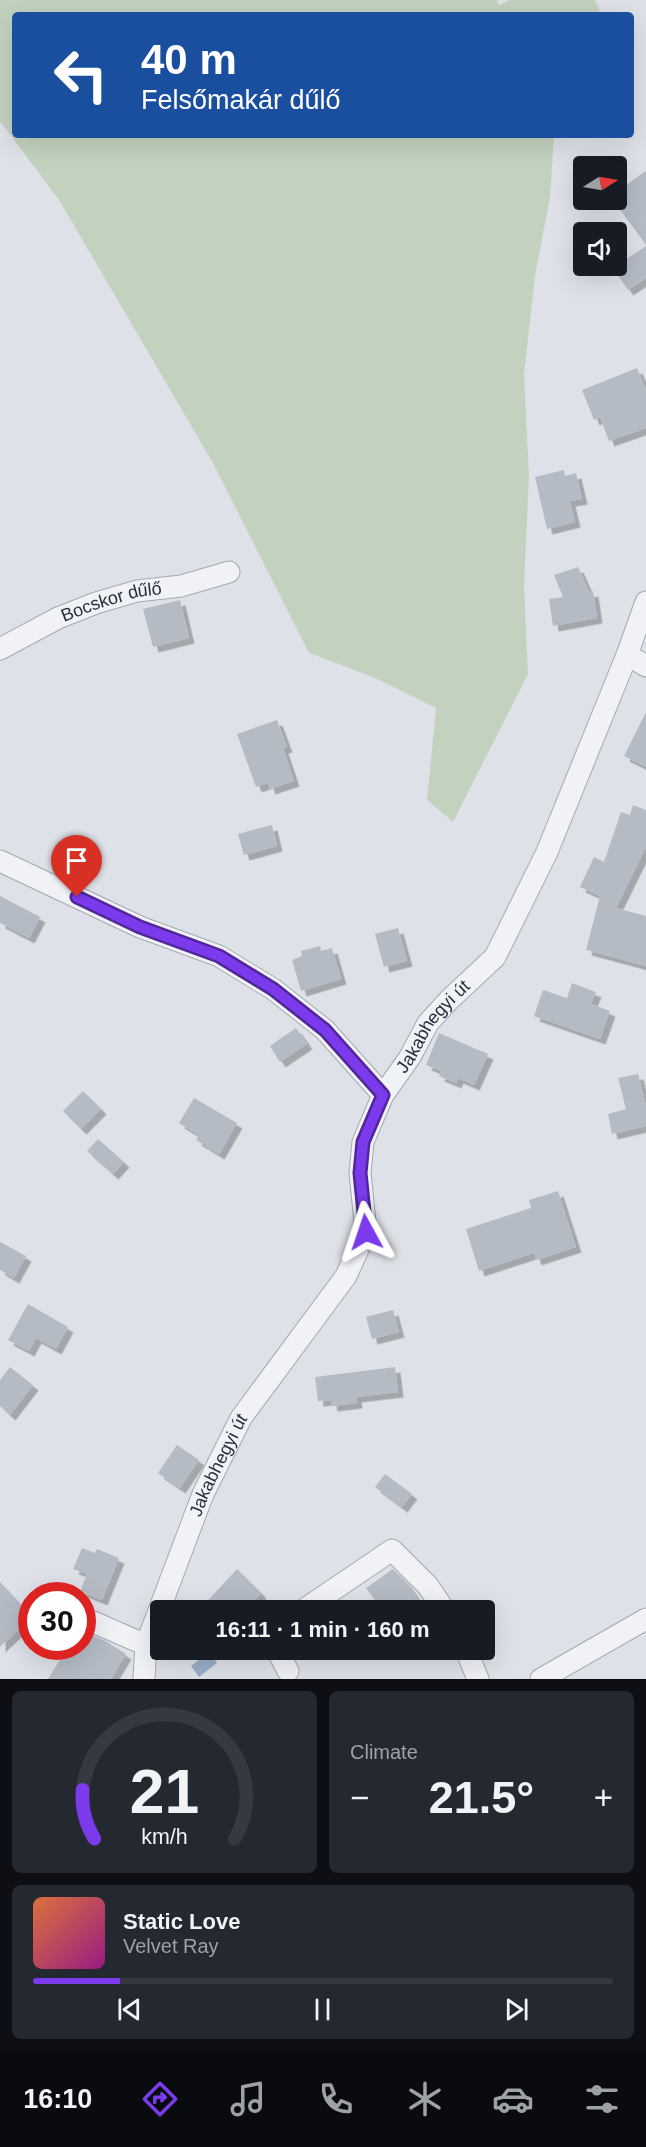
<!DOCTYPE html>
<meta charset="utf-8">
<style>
body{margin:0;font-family:Helvetica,sans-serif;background:#242831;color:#f1f3f6;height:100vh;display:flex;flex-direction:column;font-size:22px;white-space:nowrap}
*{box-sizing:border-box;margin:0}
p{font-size:20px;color:#9ea1a6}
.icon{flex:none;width:33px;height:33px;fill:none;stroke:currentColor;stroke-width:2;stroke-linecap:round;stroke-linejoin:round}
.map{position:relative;height:1679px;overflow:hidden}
.side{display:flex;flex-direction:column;gap:12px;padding:12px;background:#0d0f14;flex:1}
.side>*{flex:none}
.top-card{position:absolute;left:12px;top:12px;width:622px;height:126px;border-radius:6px;box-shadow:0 6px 24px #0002;background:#1a4fa0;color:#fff;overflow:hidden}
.needle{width:39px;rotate:79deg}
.controls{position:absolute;left:573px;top:156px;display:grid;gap:12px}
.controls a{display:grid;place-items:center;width:54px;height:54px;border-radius:6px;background:#171b24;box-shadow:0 6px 24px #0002;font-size:30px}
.speed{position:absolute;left:18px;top:1582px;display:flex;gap:12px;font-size:30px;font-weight:700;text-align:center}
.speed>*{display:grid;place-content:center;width:78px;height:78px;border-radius:50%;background:#171b24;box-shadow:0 6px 24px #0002;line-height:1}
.speed .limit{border:9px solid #d22;background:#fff;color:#111}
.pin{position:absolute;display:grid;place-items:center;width:51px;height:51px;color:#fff;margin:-62px -26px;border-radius:50% 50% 50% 0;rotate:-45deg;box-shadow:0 0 6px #0007}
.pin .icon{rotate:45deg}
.me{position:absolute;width:66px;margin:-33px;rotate:355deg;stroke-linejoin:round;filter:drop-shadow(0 0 4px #0008)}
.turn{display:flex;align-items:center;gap:21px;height:126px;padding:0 30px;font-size:27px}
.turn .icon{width:78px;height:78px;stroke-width:2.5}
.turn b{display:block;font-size:42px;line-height:51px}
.big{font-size:45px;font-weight:700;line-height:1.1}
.side .card{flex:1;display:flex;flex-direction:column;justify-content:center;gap:9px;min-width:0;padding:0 21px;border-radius:9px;background:#242831}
.side .dial{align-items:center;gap:0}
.dial svg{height:156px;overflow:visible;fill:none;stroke:#363941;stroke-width:7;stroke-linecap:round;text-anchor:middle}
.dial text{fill:#f1f3f6;stroke:none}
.song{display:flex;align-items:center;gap:18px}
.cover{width:72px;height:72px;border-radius:9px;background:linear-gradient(135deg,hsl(20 70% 55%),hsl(310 70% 35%))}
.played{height:6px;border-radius:3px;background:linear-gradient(90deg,#7c3aed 15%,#363941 15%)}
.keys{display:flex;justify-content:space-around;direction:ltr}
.heat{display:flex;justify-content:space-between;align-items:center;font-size:33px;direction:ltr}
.side .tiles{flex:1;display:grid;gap:12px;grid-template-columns:1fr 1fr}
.card:last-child{grid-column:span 2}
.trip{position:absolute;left:150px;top:1600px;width:345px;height:60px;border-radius:6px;background:#171b24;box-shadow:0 6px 24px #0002;font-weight:700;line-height:60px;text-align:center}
.dock{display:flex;height:96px;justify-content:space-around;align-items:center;background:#090b0e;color:#9ea1a6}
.dock .icon{width:42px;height:42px}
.dock .selected{color:#7c3aed}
.dock b{font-size:27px;color:#f1f3f6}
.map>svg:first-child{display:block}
.green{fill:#c3d2bf}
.water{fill:#99aec8}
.building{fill:#b5bbc5;filter:url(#shadow)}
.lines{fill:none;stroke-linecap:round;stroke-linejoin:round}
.street-casing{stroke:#a3a9b2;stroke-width:23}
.street{stroke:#f1f2f6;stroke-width:21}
.route-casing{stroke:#51269a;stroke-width:15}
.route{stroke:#7c3aed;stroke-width:10}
.labels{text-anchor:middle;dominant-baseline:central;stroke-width:6;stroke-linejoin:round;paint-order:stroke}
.street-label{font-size:18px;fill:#272f3f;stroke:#edf1f5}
</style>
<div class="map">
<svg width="646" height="1679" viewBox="0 0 646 1679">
<defs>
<filter id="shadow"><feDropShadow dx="5.5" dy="5.5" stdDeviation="0" flood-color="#0004"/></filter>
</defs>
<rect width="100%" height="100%" fill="#dee2e8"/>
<path class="green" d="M0,0h497l2,5 10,-5h86l6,15h-586v120h539l-4,62 -15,79 -11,98 5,102 -5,110 4,88 -75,148 -26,-22 9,-92 -63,-31 -64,-24 -96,-190 -154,-263 -59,-79z"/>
<path class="water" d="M209,1652l8,11 -18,14 -8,-11z"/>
<g class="building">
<path d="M646,171v74l-33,-45h3v-8z"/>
<path d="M646,246v32l-18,12 -15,-22z"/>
<path d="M637,368l9,22v38l-37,13 -9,-24 -6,3 -12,-30z"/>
<path d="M564,470l1,6 11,-3 6,26 -12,2 5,21 -28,7 -12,-52z"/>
<path d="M578,567l11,25 4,-1 4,27 -44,8 -4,-27 14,-2 -9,-22z"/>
<path d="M180,600l9,38 -36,9 -10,-38z"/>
<path d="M646,712v55l-22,-11z"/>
<path d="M277,720l10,27 -4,1 11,33 -24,8 -2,-6 -12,4 -19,-53z"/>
<path d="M633,805l13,5v37l-30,61 30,8v50l-60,-16 14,-54 -20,-9 14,-30 10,5 17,-50 9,3z"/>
<path d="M272,825l5,21 -33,9 -6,-21z"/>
<path d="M0,896l40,21 -11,21 -29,-15z"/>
<path d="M398,928l9,33 -23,6 -9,-33z"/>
<path d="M320,946l1,5 11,-3 9,31 -40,12 -9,-31 10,-4 -1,-5z"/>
<path d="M572,983l24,9 -5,12 19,7 -10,28 -66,-23 9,-26 24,8z"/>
<path d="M296,1028l11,16 -27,18 -10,-16z"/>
<path d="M439,1033l49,21 -14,31 -16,-7 -2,5 -17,-7 2,-5 -15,-6z"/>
<path d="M638,1074l8,32v20l-34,8 -4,-20 18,-5 -8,-31z"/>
<path d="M83,1091l18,18 -20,20 -18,-18z"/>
<path d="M194,1098l43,25 -18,31 -23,-14 3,-5 -20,-12z"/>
<path d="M98,1139l26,23 -11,12 -26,-23z"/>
<path d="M558,1191l18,56 -40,13 -2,-7 -55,18 -13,-42 65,-21 -2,-8z"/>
<path d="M0,1242l26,14 -12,22 -14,-8z"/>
<path d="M28,1304l40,23 -12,22 -20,-11 -7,13 -21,-11z"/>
<path d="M393,1310l6,22 -27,7 -6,-22z"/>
<path d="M10,1367l23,18 -23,30 -10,-9v-26z"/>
<path d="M395,1367l3,25 -42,5 1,6 -25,3 -1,-6 -13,1 -3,-24z"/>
<path d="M177,1445l22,15 -19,28 -22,-15z"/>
<path d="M385,1474l27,20 -10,13 -27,-20z"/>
<path d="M82,1548l13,5 2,-4 22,9 -17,42 -22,-9 7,-17 -14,-5z"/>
<path d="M237,1569l24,24 -17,18h-46z"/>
<path d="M393,1569l12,12 21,30h-43l-17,-23z"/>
<path d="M0,1582l32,35 -32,30z"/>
<path d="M82,1631l22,9 22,14 -15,25h-63l20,-32h14z"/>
</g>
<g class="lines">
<defs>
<g id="street">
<path id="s1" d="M0,649l58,-31 38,-15 41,-12 44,-5 48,-14"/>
<path d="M627,655l19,11"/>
<path d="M0,861l140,66 79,29 54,33 52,41 58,65"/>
<path d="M302,1611l90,-61 36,36 17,25"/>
<path d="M82,1617l64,28"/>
<path d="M277,1650l11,21"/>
<path d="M466,1650l12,29"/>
<path id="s2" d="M144,1679l2,-34 57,-151 38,-76 105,-142 20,-44 -6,-59 3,-31 20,-47 27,-38 18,-34 21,-23 46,-43 52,-105 80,-197 19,-53"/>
<path d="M541,1679l105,-60"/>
</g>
</defs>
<use href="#street" class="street-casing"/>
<use href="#street" class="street"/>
</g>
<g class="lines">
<defs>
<path id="route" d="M77,897l63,30 79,29 54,33 52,41 58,65 -20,47 -3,31 6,59"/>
</defs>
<use href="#route" class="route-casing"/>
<use href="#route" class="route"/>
</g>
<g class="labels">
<g class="street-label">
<text stroke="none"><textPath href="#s1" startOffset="122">Bocskor dűlő</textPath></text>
<text stroke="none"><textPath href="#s2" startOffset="732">Jakabhegyi út</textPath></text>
<text stroke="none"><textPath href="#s2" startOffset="228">Jakabhegyi út</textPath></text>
</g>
</g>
</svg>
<div class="controls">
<a><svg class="needle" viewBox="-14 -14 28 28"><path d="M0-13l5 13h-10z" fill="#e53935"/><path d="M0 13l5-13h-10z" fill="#9ea1a6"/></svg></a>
<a><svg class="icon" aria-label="sound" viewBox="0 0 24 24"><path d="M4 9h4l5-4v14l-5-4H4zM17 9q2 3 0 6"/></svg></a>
</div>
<div class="speed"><div class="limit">30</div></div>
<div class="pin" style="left:77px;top:897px;background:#d93025"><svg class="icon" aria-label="arrive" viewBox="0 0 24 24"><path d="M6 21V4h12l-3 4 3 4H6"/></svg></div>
<svg class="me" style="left:366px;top:1232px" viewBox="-20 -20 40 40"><path d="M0-17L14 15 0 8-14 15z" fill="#7c3aed" stroke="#fff" stroke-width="4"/></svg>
<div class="trip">16:11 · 1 min · 160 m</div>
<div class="top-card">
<div class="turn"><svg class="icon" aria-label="left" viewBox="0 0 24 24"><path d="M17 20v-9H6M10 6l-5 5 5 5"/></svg><div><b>40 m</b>Felsőmakár dűlő</div></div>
</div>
</div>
<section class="side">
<div class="tiles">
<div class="card dial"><svg viewBox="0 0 100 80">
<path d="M14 69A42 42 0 1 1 86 69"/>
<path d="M14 69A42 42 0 0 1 8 44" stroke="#7c3aed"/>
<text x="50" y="56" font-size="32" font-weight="700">21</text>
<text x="50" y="72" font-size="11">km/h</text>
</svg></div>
<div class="card"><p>Climate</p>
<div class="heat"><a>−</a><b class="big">21.5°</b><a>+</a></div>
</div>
<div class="card">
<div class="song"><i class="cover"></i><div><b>Static Love</b><p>Velvet Ray</p></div></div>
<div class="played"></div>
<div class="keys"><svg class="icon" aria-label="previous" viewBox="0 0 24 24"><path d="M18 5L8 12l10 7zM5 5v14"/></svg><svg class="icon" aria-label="pause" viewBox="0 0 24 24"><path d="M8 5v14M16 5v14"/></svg><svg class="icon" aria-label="next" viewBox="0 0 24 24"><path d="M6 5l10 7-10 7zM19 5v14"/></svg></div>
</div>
</div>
</section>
<nav class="dock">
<b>16:10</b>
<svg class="icon selected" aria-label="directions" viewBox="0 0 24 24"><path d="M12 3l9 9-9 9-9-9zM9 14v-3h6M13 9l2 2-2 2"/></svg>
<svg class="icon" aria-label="music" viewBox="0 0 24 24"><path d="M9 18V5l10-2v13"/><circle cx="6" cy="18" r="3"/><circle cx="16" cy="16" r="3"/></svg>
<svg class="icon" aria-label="phone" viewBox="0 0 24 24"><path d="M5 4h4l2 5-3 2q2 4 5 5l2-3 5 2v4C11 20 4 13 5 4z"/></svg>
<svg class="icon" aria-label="climate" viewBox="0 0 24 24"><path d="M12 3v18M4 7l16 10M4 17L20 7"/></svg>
<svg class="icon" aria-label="car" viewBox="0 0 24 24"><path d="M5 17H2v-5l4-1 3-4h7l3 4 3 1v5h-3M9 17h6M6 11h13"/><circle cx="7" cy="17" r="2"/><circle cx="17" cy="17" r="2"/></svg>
<svg class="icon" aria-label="filters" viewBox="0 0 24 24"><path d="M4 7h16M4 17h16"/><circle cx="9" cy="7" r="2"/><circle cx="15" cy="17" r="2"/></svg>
</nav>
